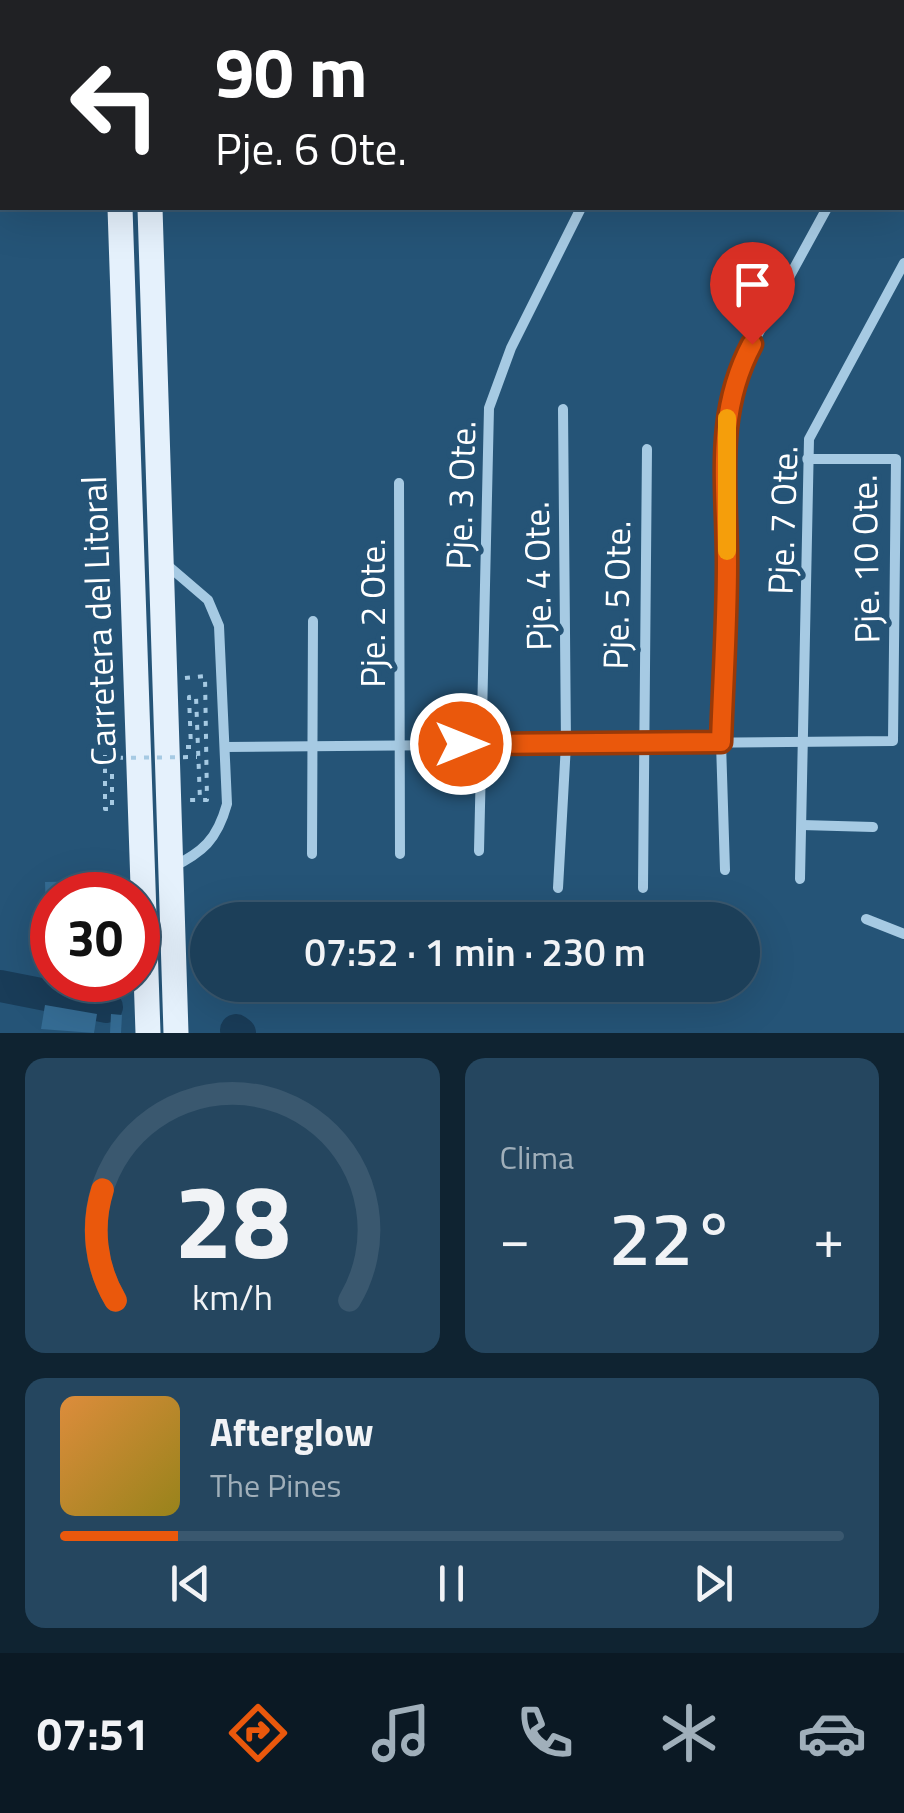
<!DOCTYPE html>
<html lang="es">
<meta charset="utf-8">
<style>
body{margin:0;font-family:"Titillium Web",sans-serif;background:#25465f;color:#f1f3f6;height:100vh;display:flex;flex-direction:column;font-size:38px;white-space:nowrap}
*{box-sizing:border-box;margin:0}
p{font-size:32px;color:#a0afba}
.icon{flex:none;width:55px;height:55px;fill:none;stroke:currentColor;stroke-width:2;stroke-linecap:round;stroke-linejoin:round}
.map{position:relative;height:1033px;overflow:hidden}
.drawer{display:flex;flex-direction:column;gap:25px;padding:25px;background:#0f2331;flex:1}
.drawer>*{flex:none}
.top-card{position:absolute;left:0px;top:0px;width:905px;height:210px;box-shadow:0 10px 40px #0002,0 0 0 2px #3a586f;background:#202124;color:#fff;overflow:hidden}
.speed{position:absolute;left:30px;top:872px;display:flex;gap:20px;font-size:50px;font-weight:700;text-align:center}
.speed>*{display:grid;place-content:center;width:130px;height:130px;border-radius:50%;background:#1c3f59;box-shadow:0 10px 40px #0002,0 0 0 2px #3a586f;line-height:1}
.speed .limit{border:15px solid #d22;background:#fff;color:#111}
.pin{position:absolute;display:grid;place-items:center;width:85px;height:85px;color:#fff;margin:-102px -42px;border-radius:50% 50% 50% 0;rotate:-45deg;box-shadow:0 0 10px #0007}
.pin .icon{rotate:45deg}
.me{position:absolute;width:110px;margin:-55px;rotate:90deg;stroke-linejoin:round;filter:drop-shadow(0 0 8px #0008)}
.turn{display:flex;align-items:center;gap:35px;height:210px;padding:0 50px;font-size:45px}
.turn .icon{width:130px;height:130px;stroke-width:2.5}
.turn b{display:block;font-size:70px;line-height:85px}
.big{font-size:75px;font-weight:600;line-height:1.1}
.drawer .tile{flex:1;display:flex;flex-direction:column;justify-content:center;gap:15px;min-width:0;padding:0 35px;border-radius:20px;background:#25465f}
.drawer .dial{align-items:center;gap:0}
.dial svg{height:260px;overflow:visible;fill:none;stroke:#3a586f;stroke-width:7;stroke-linecap:round;text-anchor:middle}
.dial text{fill:#f1f3f6;stroke:none}
.song{display:flex;align-items:center;gap:30px}
.cover{width:120px;height:120px;border-radius:15px;background:linear-gradient(135deg,hsl(30 70% 55%),hsl(50 70% 35%))}
.played{height:10px;border-radius:5px;background:linear-gradient(90deg,#ea580c 15%,#3a586f 15%)}
.keys{display:flex;justify-content:space-around;direction:ltr}
.heat{display:flex;justify-content:space-between;align-items:center;font-size:55px;direction:ltr}
.drawer .tiles{flex:1;display:grid;gap:25px;grid-template-columns:1fr 1fr}
.tile:last-child{grid-column:span 2}
.trip{position:absolute;left:190px;top:902px;width:570px;height:100px;border-radius:50px;background:#1c3f59;box-shadow:0 10px 40px #0002,0 0 0 2px #3a586f;font-weight:600;line-height:100px;text-align:center}
.tabs{display:flex;height:160px;justify-content:space-around;align-items:center;background:#0b1924;color:#a0afba}
.tabs .icon{width:70px;height:70px}
.tabs .selected{color:#ea580c}
.tabs b{font-size:45px;color:#f1f3f6}
.map>svg:first-child{display:block}
.lines{fill:none;stroke-linecap:round;stroke-linejoin:round}
.river{stroke:#193c58;stroke-width:32}
.building{fill:#356c94}
.path{stroke:#a6cae3;stroke-width:4;stroke-dasharray:5 8;stroke-linecap:butt}
.street{stroke:#a6cae3;stroke-width:10}
.primary{stroke:#e5f1fc;stroke-width:25}
.path-bridge{stroke:#a6cae3;stroke-width:4;stroke-dasharray:5 8;stroke-linecap:butt}
.route-casing{stroke:#983908;stroke-width:25}
.route{stroke:#ea580c;stroke-width:18}
.slow{stroke:#f59e0b;stroke-width:18}
.labels{text-anchor:middle;dominant-baseline:central;stroke-width:10;stroke-linejoin:round;paint-order:stroke}
.street-label{font-size:35px;fill:#fff;stroke:#255477}
</style>
<div class="map">
<svg width="904" height="1033" viewBox="0 0 904 1033">
<rect width="100%" height="100%" fill="#255477"/>
<g class="lines">
<g class="river">
<path d="M0,986l107,21"/>
<path d="M236,1030l4,3"/>
</g>
</g>
<g class="building">
<path d="M102,881l1,14h-51v49h-5l-2,-62z"/>
<path d="M45,1005l52,9 -3,19 -53,-4z"/>
<path d="M111,1014l11,1 -1,18h-11z"/>
</g>
<g class="lines">
<g class="path">
<path d="M185,678l20,-2 2,124h-17"/>
<path d="M115,725l-10,1v83h7v-35h5"/>
<path d="M186,747h5l-2,-50 7,-1 4,104"/>
</g>
<g class="street">
<path d="M643,0l5,2"/>
<path d="M902,160l2,1"/>
<path d="M399,483l1,371"/>
<path d="M166,564l42,36 11,26 8,178c-10,36 -24,48 -56,64"/>
<path d="M225,747l668,-6 3,-282h-89"/>
<path d="M802,825l71,2"/>
<path d="M479,851l10,-443 22,-60 70,-140"/>
<path d="M312,854l1,-233"/>
<path d="M725,870l-4,-127 6,-178 -3,-126 10,-61 93,-170"/>
<path d="M800,879l9,-440 95,-176"/>
<path d="M558,888l8,-144 -3,-335"/>
<path d="M643,888l4,-439"/>
<path d="M866,919l38,15"/>
</g>
<g class="primary">
<path d="M109,0v2"/>
<path d="M138,0l1,2"/>
<path d="M120,208l28,825"/>
<path d="M150,208l26,825"/>
</g>
<path class="path-bridge" d="M105,758l92,-1"/>
</g>
<g class="lines">
<defs>
<path id="route" d="M461,744l260,-2c2,-59 6,-119 6,-178 0,-79 -13,-149 25,-220"/>
</defs>
<use href="#route" class="route-casing"/>
<use href="#route" class="route"/>
<path class="slow" d="M727,551v-133"/>
</g>
<g class="labels">
<g class="street-label">
<text transform="translate(460 495) rotate(-88)">Pje. 3 Ote.</text>
<text transform="translate(782 520) rotate(-88)">Pje. 7 Ote.</text>
<text transform="translate(865 559) rotate(-91)">Pje. 10 Ote.</text>
<text transform="translate(537 576) rotate(-91)">Pje. 4 Ote.</text>
<text transform="translate(616 595) rotate(-89)">Pje. 5 Ote.</text>
<text transform="translate(372 613) rotate(-90)">Pje. 2 Ote.</text>
<text transform="translate(98 621) rotate(-92)">Carretera del Litoral</text>
</g>
</g>
</svg>
<div class="speed"><div class="limit">30</div></div>
<div class="pin" style="left:752px;top:344px;background:#d93025"><svg class="icon" aria-label="arrive" viewBox="0 0 24 24"><path d="M6 21V4h12l-3 4 3 4H6"/></svg></div>
<svg class="me" style="left:461px;top:744px" viewBox="-20 -20 40 40"><circle r="17" fill="#ea580c" stroke="#fff" stroke-width="3"/><path d="M0-11L8 9 0 5-8 9z" fill="#fff"/></svg>
<div class="trip">07:52 · 1 min · 230 m</div>
<div class="top-card">
<div class="turn"><svg class="icon" aria-label="left" viewBox="0 0 24 24"><path d="M17 20v-9H6M10 6l-5 5 5 5"/></svg><div><b>90 m</b>Pje. 6 Ote.</div></div>
</div>
</div>
<section class="drawer">
<div class="tiles">
<div class="tile dial"><svg viewBox="0 0 100 80">
<path d="M14 69A42 42 0 1 1 86 69"/>
<path d="M14 69A42 42 0 0 1 10 35" stroke="#ea580c"/>
<text x="50" y="56" font-size="32" font-weight="700">28</text>
<text x="50" y="72" font-size="11">km/h</text>
</svg></div>
<div class="tile"><p>Clima</p>
<div class="heat"><a>−</a><b class="big">22°</b><a>+</a></div>
</div>
<div class="tile">
<div class="song"><i class="cover"></i><div><b>Afterglow</b><p>The Pines</p></div></div>
<div class="played"></div>
<div class="keys"><svg class="icon" aria-label="previous" viewBox="0 0 24 24"><path d="M18 5L8 12l10 7zM5 5v14"/></svg><svg class="icon" aria-label="pause" viewBox="0 0 24 24"><path d="M8 5v14M16 5v14"/></svg><svg class="icon" aria-label="next" viewBox="0 0 24 24"><path d="M6 5l10 7-10 7zM19 5v14"/></svg></div>
</div>
</div>
</section>
<nav class="tabs">
<b>07:51</b>
<svg class="icon selected" aria-label="directions" viewBox="0 0 24 24"><path d="M12 3l9 9-9 9-9-9zM9 14v-3h6M13 9l2 2-2 2"/></svg>
<svg class="icon" aria-label="music" viewBox="0 0 24 24"><path d="M9 18V5l10-2v13"/><circle cx="6" cy="18" r="3"/><circle cx="16" cy="16" r="3"/></svg>
<svg class="icon" aria-label="phone" viewBox="0 0 24 24"><path d="M5 4h4l2 5-3 2q2 4 5 5l2-3 5 2v4C11 20 4 13 5 4z"/></svg>
<svg class="icon" aria-label="climate" viewBox="0 0 24 24"><path d="M12 3v18M4 7l16 10M4 17L20 7"/></svg>
<svg class="icon" aria-label="car" viewBox="0 0 24 24"><path d="M5 17H2v-5l4-1 3-4h7l3 4 3 1v5h-3M9 17h6M6 11h13"/><circle cx="7" cy="17" r="2"/><circle cx="17" cy="17" r="2"/></svg>
</nav>
